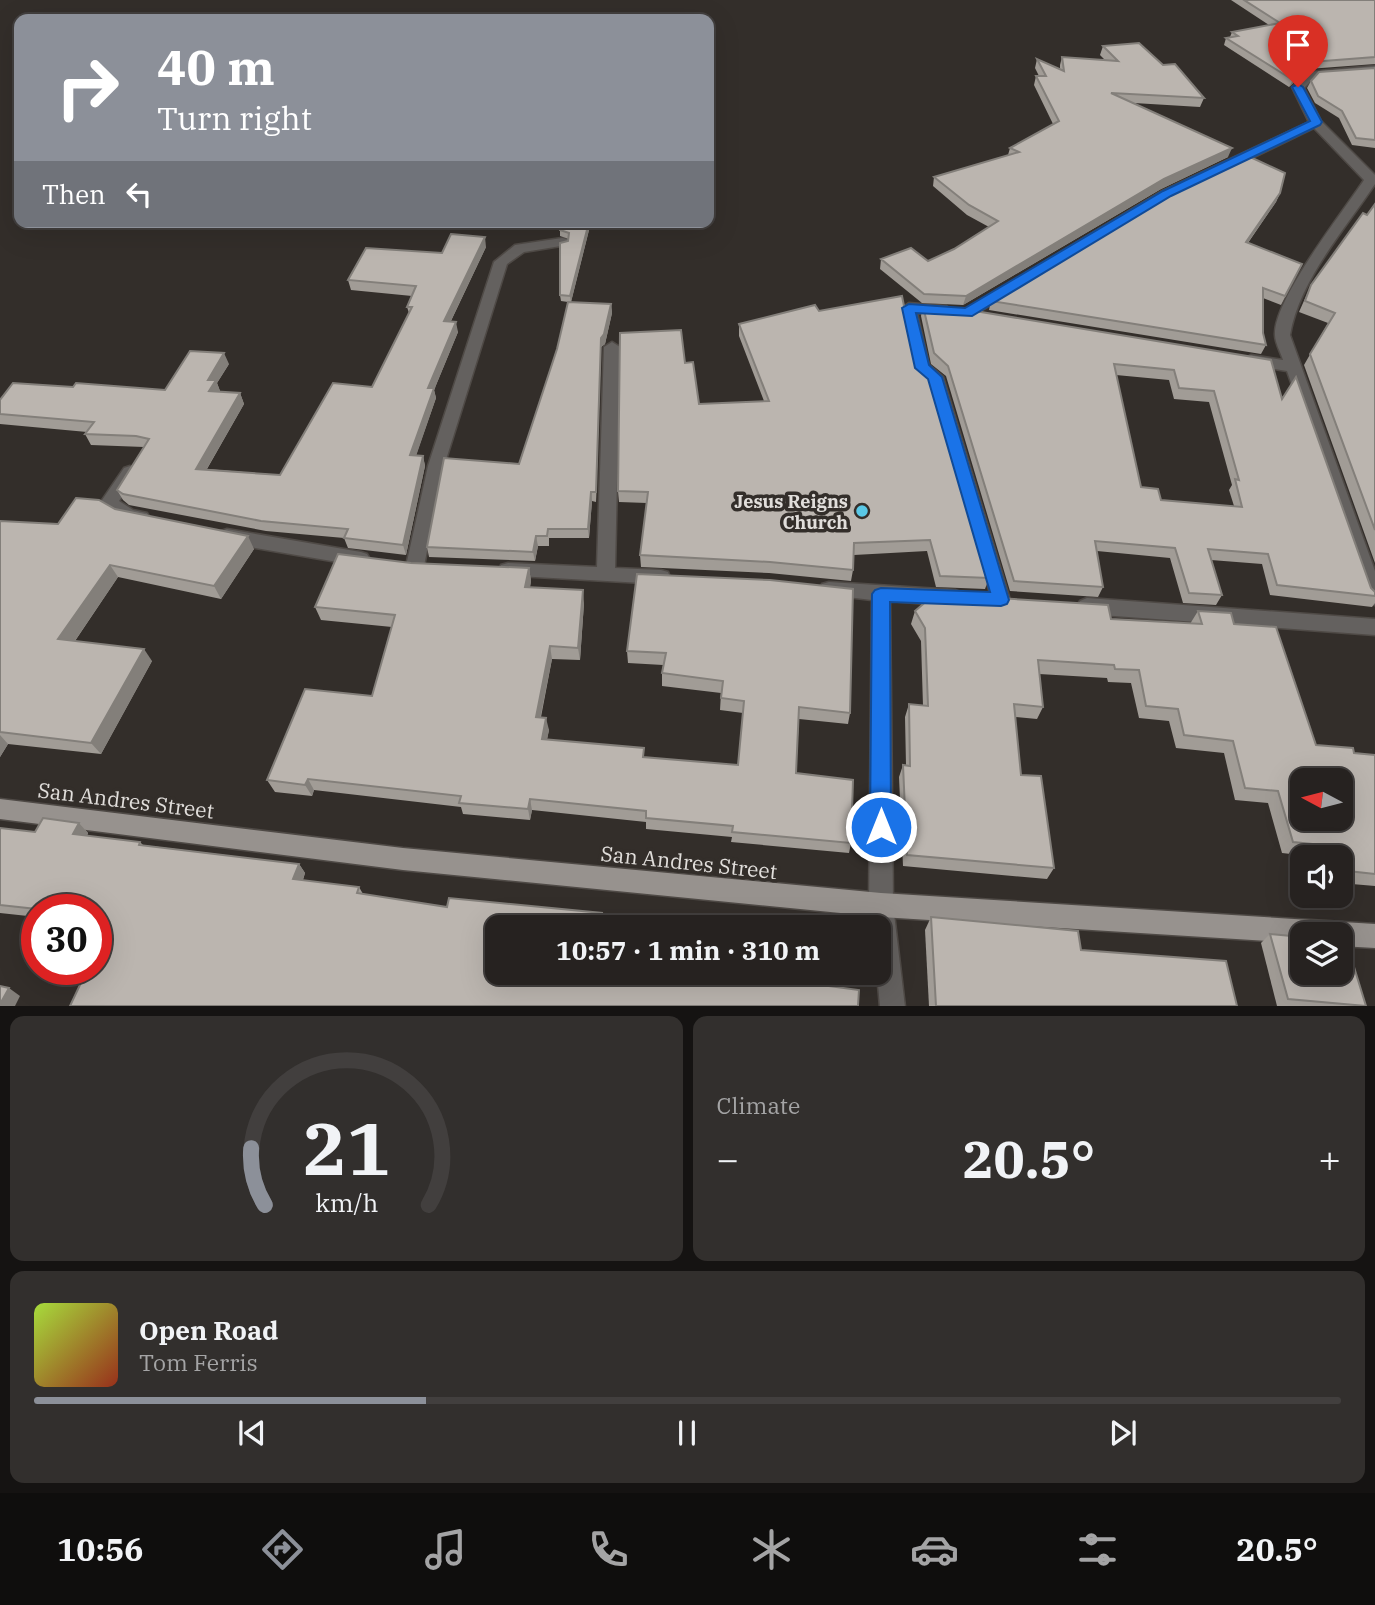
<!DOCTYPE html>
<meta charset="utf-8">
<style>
body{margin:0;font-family:"IBM Plex Serif",serif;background:#322f2d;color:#f1f3f6;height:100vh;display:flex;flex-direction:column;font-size:26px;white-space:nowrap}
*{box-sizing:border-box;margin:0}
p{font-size:23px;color:#a4a4a5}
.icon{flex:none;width:38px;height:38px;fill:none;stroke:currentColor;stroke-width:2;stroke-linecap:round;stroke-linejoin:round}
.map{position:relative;height:1006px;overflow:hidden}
.drawer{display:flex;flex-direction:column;gap:10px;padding:10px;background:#151312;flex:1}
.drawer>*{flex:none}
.guide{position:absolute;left:14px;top:14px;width:700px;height:214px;border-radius:14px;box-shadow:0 7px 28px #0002,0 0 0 2px #423f3e;background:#8c9099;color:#fff;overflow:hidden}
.needle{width:46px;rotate:277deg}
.buttons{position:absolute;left:1290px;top:768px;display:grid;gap:14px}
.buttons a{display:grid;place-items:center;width:63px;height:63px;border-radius:14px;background:#262220;box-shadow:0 7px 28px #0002,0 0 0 2px #423f3e;font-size:35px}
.speed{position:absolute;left:21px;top:894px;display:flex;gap:14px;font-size:35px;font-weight:700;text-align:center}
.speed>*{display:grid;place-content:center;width:91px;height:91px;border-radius:50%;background:#262220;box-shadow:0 7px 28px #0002,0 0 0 2px #423f3e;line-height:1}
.speed .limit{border:10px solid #d22;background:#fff;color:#111}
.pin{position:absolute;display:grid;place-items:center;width:60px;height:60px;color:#fff;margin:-72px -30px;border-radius:50% 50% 50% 0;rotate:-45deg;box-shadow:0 0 7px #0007}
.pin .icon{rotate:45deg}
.me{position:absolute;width:77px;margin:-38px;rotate:0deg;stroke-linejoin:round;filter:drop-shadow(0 0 5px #0008)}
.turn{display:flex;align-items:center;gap:24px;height:147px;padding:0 28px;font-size:32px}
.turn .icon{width:91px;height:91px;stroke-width:2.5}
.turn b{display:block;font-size:49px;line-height:60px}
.then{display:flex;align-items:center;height:66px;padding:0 28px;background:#0003;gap:14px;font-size:26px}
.big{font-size:52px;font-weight:700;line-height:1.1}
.drawer .widget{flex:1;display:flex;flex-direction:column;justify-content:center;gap:10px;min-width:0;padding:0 24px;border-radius:14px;background:#322f2d}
.drawer .dial{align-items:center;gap:0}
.dial svg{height:182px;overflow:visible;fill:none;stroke:#423f3e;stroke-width:7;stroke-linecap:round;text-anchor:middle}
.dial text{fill:#f1f3f6;stroke:none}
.song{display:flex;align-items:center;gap:21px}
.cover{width:84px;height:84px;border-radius:10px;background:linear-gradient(135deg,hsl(80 70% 55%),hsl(10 70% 35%))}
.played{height:7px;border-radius:4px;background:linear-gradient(90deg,#8c9099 30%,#423f3e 30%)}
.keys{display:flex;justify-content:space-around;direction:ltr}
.heat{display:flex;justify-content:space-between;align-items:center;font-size:38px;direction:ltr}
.drawer .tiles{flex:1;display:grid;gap:10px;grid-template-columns:1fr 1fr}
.widget:last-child{grid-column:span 2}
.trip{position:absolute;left:485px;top:915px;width:406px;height:70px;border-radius:14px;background:#262220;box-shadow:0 7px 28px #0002,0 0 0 2px #423f3e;font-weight:700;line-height:70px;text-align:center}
.tab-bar{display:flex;height:112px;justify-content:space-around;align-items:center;background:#0f0e0d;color:#a4a4a5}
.tab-bar .icon{width:49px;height:49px}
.tab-bar .current{color:#8c9099}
.tab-bar b{font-size:32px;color:#f1f3f6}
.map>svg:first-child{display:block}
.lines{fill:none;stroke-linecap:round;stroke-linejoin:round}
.minor-casing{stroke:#4f4a46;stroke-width:3}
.major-casing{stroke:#4f4a46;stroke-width:3}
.minor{fill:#64615f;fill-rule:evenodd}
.major{fill:#97928e;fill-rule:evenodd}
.wall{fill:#a19c96;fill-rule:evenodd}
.shaded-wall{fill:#837f7a}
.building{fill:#bbb5af;stroke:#837f7a;stroke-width:2;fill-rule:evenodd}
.route{fill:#1a73e8;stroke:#114b97;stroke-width:2}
.poi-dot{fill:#5ac8e6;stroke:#332e2a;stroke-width:2.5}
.labels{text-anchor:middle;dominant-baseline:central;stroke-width:7;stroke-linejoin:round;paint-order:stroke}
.poi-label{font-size:18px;font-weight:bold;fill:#e1dedb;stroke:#332e2a;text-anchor:end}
.near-street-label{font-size:21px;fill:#e1dedb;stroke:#332e2a}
</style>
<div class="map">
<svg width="1375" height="1007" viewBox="0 0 1375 1007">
<rect width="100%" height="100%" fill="#332e2a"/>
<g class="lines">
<defs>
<g id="minor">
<path d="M1375,66v6l-60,5 -11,11 17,33 54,54v9c-30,45 -76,97 -85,151l85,236v34l-7,-3 -2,-5 -79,-226 -36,-6 -8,-5 8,-5 32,5c-2,-7 -8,-17 -8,-25 -2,-35 68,-123 89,-155l-50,-52 -142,69 -200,119 -5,2 -7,-5 202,-122 147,-69 -17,-35 16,-15z"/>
<path d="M562,238l5,1v6l-43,7 -17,12 -63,202 -20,100 -2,5 -7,2 -7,-2 -2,-5 22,-100 66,-204 21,-17z"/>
<path d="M909,303l37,3 7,5 -7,5 -29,-3 12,52 14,12 67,223 -2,5 -7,3 -7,-3 -2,-5 -64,-221 -14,-12 -12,-59z"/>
<path d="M612,342l8,5 -5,221 46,2 7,2 2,5 -2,5 -7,2 -160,-9 -2,-5 2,-5 7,-2 89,4 7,-220z"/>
<path d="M130,466l9,6 -20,29 14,9 14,3 3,5 -3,5c-16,5 -38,-6 -47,-20l24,-35z"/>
<path d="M227,529l134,23 6,2 3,5 -3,5 -6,2 -134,-23 -6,-2 -3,-5 3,-5z"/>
<path d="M829,582l126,8 7,3 2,5 -2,5 -7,3 -65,-5 3,304 12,102h-25l-3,-34 1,-45h-6l-3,-23 3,-305 -50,-6 -2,-5 2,-5z"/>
<path d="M1087,598l288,21v16l-288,-21 -7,-3 -3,-5 3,-5z"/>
</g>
<path id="major" d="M0,799l403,49 478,45 494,31v24l-35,-2v-12h-38v9l-421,-26 -478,-47 -403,-51z"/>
</defs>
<use href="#minor" class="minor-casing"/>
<use href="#major" class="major-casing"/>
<use href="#minor" class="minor"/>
<use href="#major" class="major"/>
</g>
<g class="wall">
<path d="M1231,0h144v64l-67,5 -19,18 -65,-42 2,-7 4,-1 2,-5 37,-7z"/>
<path d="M1103,46l60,19 41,33 -4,9 -66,-4 94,54 -67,32 -198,116 -41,-2 -42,-34 1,-10 47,2 26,-12 35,-22 -22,-12 -34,-29 1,-9 74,-22 2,-7 43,-24 -19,-39 2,-9h3l-4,-8 2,-9 23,11v-5l2,-8 43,3 -5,-5z"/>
<path d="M1375,68v80l-23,-3 -13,-27 -24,-15 -8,-15 4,-7z"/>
<path d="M1280,193l-4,9 -28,41 54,21 -21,41 -18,-7v35l3,12 -5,9 -272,-44 2,-9z"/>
<path d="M1375,204v359l-71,-198 24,-42 -29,-11 12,-27z"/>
<path d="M560,222h31l-20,80 40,2 1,9 -7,31 -4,3 -5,155 -4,-1 -3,37h-40v8h-11l-3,15 -106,-4 -2,-10 92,-83 38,-115 11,-47 -7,-1 -1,-6 9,-56 -9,-3z"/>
<path d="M486,247l-35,74 7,11 -24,58 2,8 -20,57 7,1 2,10 -19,89 -58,-7 -4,-10 -78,-7 -137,-26 -6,-5 -6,-10 27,-43 -53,-2 -6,-11 2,-2 -87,-8v-24l73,-13 92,3 64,-26 -12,19 3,8v1l20,1 4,11 -37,65 73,6 92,-88 37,-74 -2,-6 5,-11 -61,-6 -3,-10 94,-27z"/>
<path d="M923,306l46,4 313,89 89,189 4,4v11l-3,4 -102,-12 -8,-31 -51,-4 11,35 -6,10 -33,-2 -13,-45 -73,-7 6,36 -5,10 -88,-6 -64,-215 -15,-12 -10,-48zM1116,375l53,5 5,19 35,3 23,83 -3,5 5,16 -73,-6 -20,-13z"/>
<path d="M819,311l95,45 75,222 -4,11 -49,-2 -9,-36 -73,4 -1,15 -2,11 -82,-8 -128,-6 -1,-12 7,-52 -28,-1 -1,-11 67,-128 14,41 65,-3 -25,-65v-12z"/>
<path d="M115,509l139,40 -33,50 -103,-22 -43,64 77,20 -51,93 -93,-10 -8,13v-236l58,3z"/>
<path d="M411,563l118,5 2,13 -1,6 54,16 -4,57 -28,-1 -11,58 8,13 -2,9 98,18 93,8 5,-52 -23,-3 1,-17 -59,-7v-13l1,-8 -35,-2 -1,-12 10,-77 213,139 -2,11 -49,-5 -3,54 55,70 -2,10 -118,-11 1,-5 -86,-8v-7l-114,-12 -2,10 -67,-6 -2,-7 -147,-17 -2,6 -37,-4 -8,-12 105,-84 20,-69 -71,-7 -6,-13z"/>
<path d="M915,611l196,8 79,5 8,-13 36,13 82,121 38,8 21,2v131l-35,-3v-25h-14l-44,-5 -14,-50 -33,-3 -11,-47 -48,-5 -7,-27 -30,-3 -8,-35 -23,-1 -1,-4 -68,-4 4,33 -6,12 -22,-2 6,58 33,93 -7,11 -144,-13 -4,-89 4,-12h3l-1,-48 4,-13 14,2 -2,-65 -10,-17z"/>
<path d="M43,818l36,5 9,10 -1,3 53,6 3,3 156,19 6,9 -2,7 56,7 4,7 84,13 2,-9 153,15 2,9 -1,6h-106v45h187l91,11 1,-5 83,11 -1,16h-788l17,-36h9v-20l8,-17 -8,-1v-22h-59v7l-37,-4v-85l35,4z"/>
<path d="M931,917l150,33 156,56h-308l-4,-76z"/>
<path d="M1270,934l96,72h-89l-16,-63z"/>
</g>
<g class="shaded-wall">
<path d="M1311,62l-3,7 -19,18 4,-7z"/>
<path d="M1232,148l-4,9 -67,32 -198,116 3,-9 198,-117z"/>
<path d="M1280,193l-4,9 -34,49 4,-9z"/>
<path d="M589,222h2l-20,80 -1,-6z"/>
<path d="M485,237l1,10 -40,84 -2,-10z"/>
<path d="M611,304l1,9 -7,31 -4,3 -5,155v-10l5,-154z"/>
<path d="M456,322l2,10 -24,58 2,8 -23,67 -3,-10 18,-67z"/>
<path d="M224,353l5,11 -12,19 3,8 -6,10 -5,-10 -1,-11z"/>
<path d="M240,393l4,11 -43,75 -5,-10z"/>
<path d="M423,456l2,10 -19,89 -3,-10z"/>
<path d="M591,492l1,9 -3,37 -1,-9z"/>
<path d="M248,536l6,13 -33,50 -7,-13z"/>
<path d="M536,536l2,10 -3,15 -2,-9z"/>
<path d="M110,565l8,12 -50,74 -10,-12z"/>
<path d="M529,568l2,13 -3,18 -3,-12z"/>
<path d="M583,590l1,13 -4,57 -2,-12z"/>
<path d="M550,646l2,13 -14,70 -2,-12z"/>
<path d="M144,649l8,12 -51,93 -10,-11z"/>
<path d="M546,718l3,12 -4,20 -3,-11z"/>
<path d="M0,735l8,9 -8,13z"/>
<path d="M308,779l6,11 -2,6 -7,-11z"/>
<path d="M530,799l2,11 -2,10 -2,-11z"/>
<path d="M79,823l9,10 -6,11 -9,-10z"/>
<path d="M299,864l6,9 -5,15 -7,-9z"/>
<path d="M602,913l2,9 -1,6h-3z"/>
<path d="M9,988l11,8 -5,10h-15v-2z"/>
</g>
<g class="building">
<path d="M1244,0h131v57l-64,5 -18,18 -67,-42 12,-2 -6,-4 48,-9z"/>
<path d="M1139,43l24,22 12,-1 29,34 -93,-5 121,55 -68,31 -198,117 -42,-2 -43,-35 30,-11 17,13 26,-12 44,-28 -29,-16 -35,-28 85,-25 -9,-4 49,-27 -23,-45h10l-9,-17 27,12 -2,-14 56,4 -15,-15z"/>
<path d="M1375,68v72l-19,-2 -14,-27 -24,-15 -7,-15 8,-9z"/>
<path d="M1248,156l37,17 -5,20 -34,49 56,22 -17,32 -22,-8v45l3,12 -275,-44 186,-110z"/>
<path d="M1375,204v326l-65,-176 25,-41 -30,-12 6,-16 52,-72 4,2z"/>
<path d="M560,222h29l-19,74 -10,-1v-52l8,-2 1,-8 -9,-3z"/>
<path d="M451,234l34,3 -41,84 12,1 -28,66h6l-24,67 13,1 -20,89 -59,-7 4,-9 -87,-8 -138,-27 -6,-4 32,-51 -13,-3 -51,-2 9,-12 -94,-8v-14l13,-17 60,4 3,-4 89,7 25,-39 34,2 -16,27h8l-7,11 31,2 -44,76 84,6 53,-92 39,4 40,-80h-5l9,-21 -68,-6 18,-32 76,5z"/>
<path d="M902,296l12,60 14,13 61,209 -49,-2 -10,-36 -76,3 -1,27 -83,-8 -130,-7 8,-63 -30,-1 2,-158 61,-3 4,33 8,-1 6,42 70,-3 -30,-77 76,-19 4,6z"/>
<path d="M568,302l43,2 -7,30 -3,4 -5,154h-5l-3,37h-40l-1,7h-11l-3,16 -106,-5 17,-89 75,6 38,-115z"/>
<path d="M923,306l46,4 302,50 11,39 14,-22 75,211 4,4v4l-98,-11 -9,-31 -60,-5 14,46 -33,-2 -14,-45 -80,-7 8,46 -89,-6 -66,-215 -14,-13zM1114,364l60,6 5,18 35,3 25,89 -4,-1 7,28 -81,-7 -3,-11 -17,-2z"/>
<path d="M76,498l23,2 16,9 133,27 -34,50 -104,-21 -52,74 86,10 -53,94 -91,-11v-211l58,3z"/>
<path d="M338,554l73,9 118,5 -4,19 58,3 -5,58 -28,-2 -14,71 10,1 -4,21 102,9 -1,9 95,8 6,-64 -23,-3 2,-17 -61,-8 4,-20 -39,-2 10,-77 133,6 83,9 -3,124 -51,-6 -3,66 57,7 -2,63 -119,-11 1,-6 -87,-8v-7l-116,-12 -2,10 -69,-6 2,-7 -153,-17 -3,6 -38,-5 38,-91 67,7 23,-81 -80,-8z"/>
<path d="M935,594l173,11 3,14 91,5 -4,-13 33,2 3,11 42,3 40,118 37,3 1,5 21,2v119l-27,-3 -7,-24 -48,-5 -15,-51 -33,-3 -12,-47 -49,-6 -6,-26 -32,-3 -7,-36 -24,-1 -1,-4 -76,-5 5,47 -29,-3 7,71 20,1 13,92 -147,-13 -4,-90 7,1 -1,-62 19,2 -3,-78 -10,-17zM1302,780h38v39h-38z"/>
<path d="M43,818l36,5 -6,11 67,8 -1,3 160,19 -6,15 66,8 -2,6 90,14 2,-9 153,15 -2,15h-103v45h187l92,11v-5l83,11 -1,16h-788l17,-36h9v-20l12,-24 -12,-1v-15h-50l-46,-5v-77l35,4z"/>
<path d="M931,917l147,14 3,19 145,11 11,45h-301z"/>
<path d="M1270,934l32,3v36h38v-32h6l20,65 -78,-7z"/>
<path d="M0,986l9,2 -9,16z"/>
</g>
<path class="route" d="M1298,84l5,3 19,35 -2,3 -149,71 -199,120 -56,-3 13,52 13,12 67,223 -2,4 -6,2 -111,-4 1,225 -3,7 -7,3 -8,-3 -3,-7 2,-233 3,-4 6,-2 109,4 -62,-213 -13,-11 -13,-60 7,-4 56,4 198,-117 147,-70 -18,-34z"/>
<circle class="poi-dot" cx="862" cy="511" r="7"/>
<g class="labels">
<g class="poi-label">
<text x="848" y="501">Jesus Reigns<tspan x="848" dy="21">Church</tspan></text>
</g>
<g class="near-street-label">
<text transform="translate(126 800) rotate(7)">San Andres Street</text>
<text transform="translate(689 862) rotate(6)">San Andres Street</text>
</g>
</g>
</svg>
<div class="buttons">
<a><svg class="needle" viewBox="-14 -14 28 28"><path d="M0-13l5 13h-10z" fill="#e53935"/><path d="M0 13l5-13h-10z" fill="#a4a4a5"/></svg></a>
<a><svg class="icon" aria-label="sound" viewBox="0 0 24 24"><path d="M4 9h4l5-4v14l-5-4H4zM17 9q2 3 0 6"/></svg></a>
<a><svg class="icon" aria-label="layers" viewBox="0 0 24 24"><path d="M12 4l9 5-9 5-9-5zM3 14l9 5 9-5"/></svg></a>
</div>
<div class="speed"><div class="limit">30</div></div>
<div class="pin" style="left:1298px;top:87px;background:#d93025"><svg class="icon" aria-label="arrive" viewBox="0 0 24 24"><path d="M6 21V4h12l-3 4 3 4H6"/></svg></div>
<svg class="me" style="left:881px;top:827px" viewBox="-20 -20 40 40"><circle r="17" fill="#1a73e8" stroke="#fff" stroke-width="3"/><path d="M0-11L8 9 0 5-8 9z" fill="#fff"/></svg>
<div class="trip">10:57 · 1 min · 310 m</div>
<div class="guide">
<div class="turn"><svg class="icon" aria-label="right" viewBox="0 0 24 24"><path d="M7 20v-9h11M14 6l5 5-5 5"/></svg><div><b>40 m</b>Turn right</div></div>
<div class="then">Then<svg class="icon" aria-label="left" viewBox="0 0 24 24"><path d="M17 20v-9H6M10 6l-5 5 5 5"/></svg></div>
</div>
</div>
<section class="drawer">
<div class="tiles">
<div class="widget dial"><svg viewBox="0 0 100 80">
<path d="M14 69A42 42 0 1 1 86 69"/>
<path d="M14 69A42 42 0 0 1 8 44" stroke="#8c9099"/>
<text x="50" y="56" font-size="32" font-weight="700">21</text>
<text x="50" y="72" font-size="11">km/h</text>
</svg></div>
<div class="widget"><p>Climate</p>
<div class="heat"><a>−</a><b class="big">20.5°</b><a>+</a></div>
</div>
<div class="widget">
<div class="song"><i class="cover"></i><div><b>Open Road</b><p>Tom Ferris</p></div></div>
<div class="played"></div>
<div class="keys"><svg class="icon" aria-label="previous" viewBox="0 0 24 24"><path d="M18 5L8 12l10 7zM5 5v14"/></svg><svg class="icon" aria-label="pause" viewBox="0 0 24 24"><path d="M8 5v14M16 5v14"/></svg><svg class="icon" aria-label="next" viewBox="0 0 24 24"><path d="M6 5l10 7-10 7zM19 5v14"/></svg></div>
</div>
</div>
</section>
<nav class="tab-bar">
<b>10:56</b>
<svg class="icon current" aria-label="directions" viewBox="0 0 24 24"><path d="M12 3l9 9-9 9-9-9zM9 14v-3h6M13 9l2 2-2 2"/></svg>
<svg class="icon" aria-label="music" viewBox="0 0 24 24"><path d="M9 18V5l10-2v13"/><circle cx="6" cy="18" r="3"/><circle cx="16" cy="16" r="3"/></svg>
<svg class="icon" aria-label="phone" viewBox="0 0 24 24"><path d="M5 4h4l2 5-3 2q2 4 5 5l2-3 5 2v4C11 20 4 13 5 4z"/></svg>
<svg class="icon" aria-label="climate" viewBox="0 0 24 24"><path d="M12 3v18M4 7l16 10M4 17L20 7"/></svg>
<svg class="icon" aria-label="car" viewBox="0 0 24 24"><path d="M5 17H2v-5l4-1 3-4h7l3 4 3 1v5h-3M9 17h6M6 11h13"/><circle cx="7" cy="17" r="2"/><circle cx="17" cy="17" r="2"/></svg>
<svg class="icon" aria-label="filters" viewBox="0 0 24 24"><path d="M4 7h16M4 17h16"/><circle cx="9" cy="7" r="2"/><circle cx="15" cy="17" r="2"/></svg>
<b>20.5°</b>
</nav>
